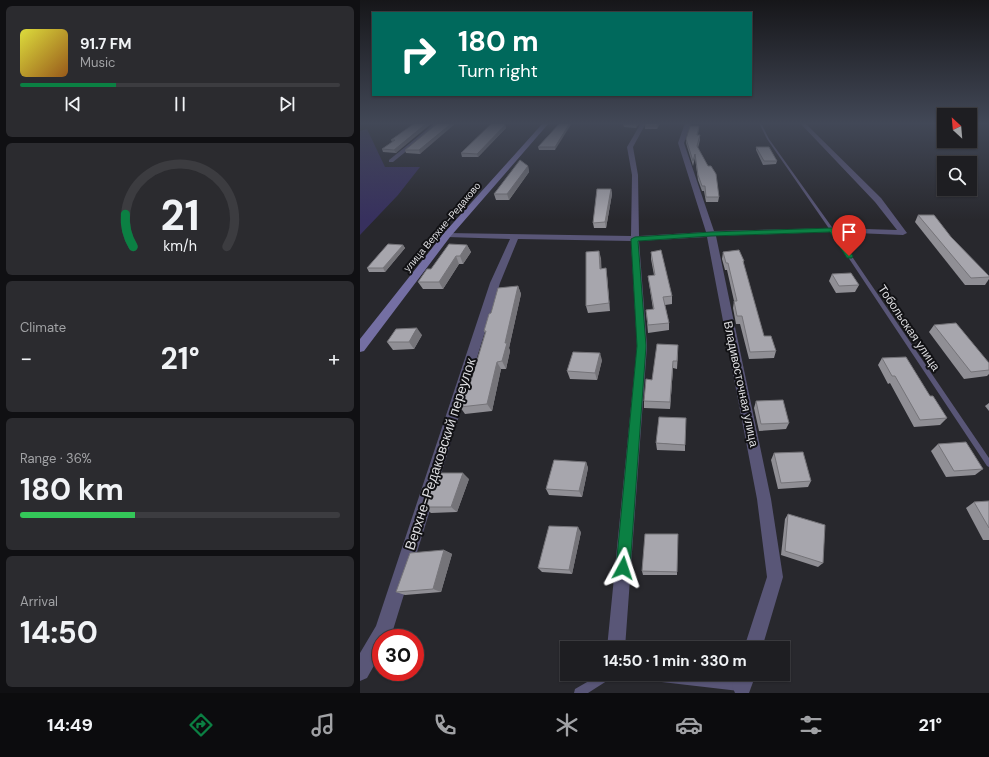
<!DOCTYPE html>
<meta charset="utf-8">
<style>
body{margin:0;font-family:"DM Sans",sans-serif;background:#2b2b2f;color:#f1f3f6;height:100vh;display:flex;flex-direction:column;font-size:15px;white-space:nowrap}
*{box-sizing:border-box;margin:0}
p{font-size:13px;color:#a1a2a5}
.icon{flex:none;width:22px;height:22px;fill:none;stroke:currentColor;stroke-width:2;stroke-linecap:round;stroke-linejoin:round}
.map{position:relative;flex:1;overflow:hidden}
.drawer{display:flex;flex-direction:column;gap:6px;padding:6px;background:#101013;width:360px}
.drawer>*{flex:none}
.hud{position:absolute;left:12px;top:12px;width:380px;height:84px;border-radius:0px;box-shadow:0 1px 3px #0004,0 0 0 1px #3c3c40;background:#00695c;color:#fff;overflow:hidden}
.needle{width:26px;rotate:334deg}
.buttons{position:absolute;left:577px;top:108px;display:grid;gap:8px}
.buttons a{display:grid;place-items:center;width:40px;height:40px;border-radius:0px;background:#1e1e22;box-shadow:0 1px 3px #0004,0 0 0 1px #3c3c40;font-size:20px}
.speed{position:absolute;left:12px;top:629px;display:flex;gap:8px;font-size:20px;font-weight:700;text-align:center}
.speed>*{display:grid;place-content:center;width:52px;height:52px;border-radius:50%;background:#1e1e22;box-shadow:0 1px 3px #0004,0 0 0 1px #3c3c40;line-height:1}
.speed .limit{border:6px solid #d22;background:#fff;color:#111}
.pin{position:absolute;display:grid;place-items:center;width:34px;height:34px;color:#fff;margin:-41px -17px;border-radius:50% 50% 50% 0;rotate:-45deg;box-shadow:0 0 4px #0007}
.pin .icon{rotate:45deg}
.me{position:absolute;width:44px;margin:-22px;rotate:5deg;stroke-linejoin:round;filter:drop-shadow(0 0 3px #0008)}
.turn{display:flex;align-items:center;gap:14px;height:84px;padding:0 20px;font-size:18px}
.turn .icon{width:52px;height:52px;stroke-width:2.5}
.turn b{display:block;font-size:28px;line-height:34px}
.big{font-size:30px;font-weight:700;line-height:1.1}
.drawer .tile{flex:1;display:flex;flex-direction:column;justify-content:center;gap:6px;min-width:0;padding:0 14px;border-radius:6px;background:#2b2b2f}
.drawer .dial{align-items:center;gap:0}
.dial svg{height:104px;overflow:visible;fill:none;stroke:#3c3c40;stroke-width:7;stroke-linecap:round;text-anchor:middle}
.dial text{fill:#f1f3f6;stroke:none}
.song{display:flex;align-items:center;gap:12px}
.cover{width:48px;height:48px;border-radius:6px;background:linear-gradient(135deg,hsl(60 70% 55%),hsl(30 70% 35%))}
.played{height:4px;border-radius:2px;background:linear-gradient(90deg,#0b8043 30%,#3c3c40 30%)}
.keys{display:flex;justify-content:space-around;direction:ltr}
.heat{display:flex;justify-content:space-between;align-items:center;font-size:22px;direction:ltr}
.charge{height:6px;border-radius:3px;background:linear-gradient(90deg,#34c759 36%,#3c3c40 0)}
.trip{position:absolute;left:200px;top:641px;width:230px;height:40px;border-radius:0px;background:#1e1e22;box-shadow:0 1px 3px #0004,0 0 0 1px #3c3c40;font-weight:700;line-height:40px;text-align:center}
.dock{display:flex;height:64px;justify-content:space-around;align-items:center;background:#0c0c0e;color:#a1a2a5}
.dock .icon{width:28px;height:28px}
.dock .active{color:#0b8043}
.dock b{font-size:18px;color:#f1f3f6}
main{display:flex;flex:1;min-height:0}
.map>svg:first-child{display:block}
.green{fill:#37305e}
.lines{fill:none;stroke-linecap:round;stroke-linejoin:round}
.lane{fill:#595677;fill-rule:evenodd}
.street{fill:#595677;fill-rule:evenodd}
.secondary{fill:#746fa3;fill-rule:evenodd}
.wall{fill:#908f95}
.shaded-wall{fill:#757479}
.building{fill:#a7a6ad;stroke:#757479}
.route{fill:#0b8043;stroke:#07532c}
.labels{text-anchor:middle;dominant-baseline:central;stroke-width:4;stroke-linejoin:round;paint-order:stroke}
.far-street-label{font-size:10px;fill:#dddde0;stroke:#111114}
.street-label{font-size:12px;fill:#dddde0;stroke:#111114}
.near-street-label{font-size:14px;fill:#dddde0;stroke:#111114}
</style>
<main>
<section class="drawer">
<div class="tile">
<div class="song"><i class="cover"></i><div><b>91.7 FM</b><p>Music</p></div></div>
<div class="played"></div>
<div class="keys"><svg class="icon" aria-label="previous" viewBox="0 0 24 24"><path d="M18 5L8 12l10 7zM5 5v14"/></svg><svg class="icon" aria-label="pause" viewBox="0 0 24 24"><path d="M8 5v14M16 5v14"/></svg><svg class="icon" aria-label="next" viewBox="0 0 24 24"><path d="M6 5l10 7-10 7zM19 5v14"/></svg></div>
</div>
<div class="tile dial"><svg viewBox="0 0 100 80">
<path d="M14 69A42 42 0 1 1 86 69"/>
<path d="M14 69A42 42 0 0 1 8 44" stroke="#0b8043"/>
<text x="50" y="56" font-size="32" font-weight="700">21</text>
<text x="50" y="72" font-size="11">km/h</text>
</svg></div>
<div class="tile"><p>Climate</p>
<div class="heat"><a>−</a><b class="big">21°</b><a>+</a></div>
</div>
<div class="tile"><p>Range · 36%</p><b class="big">180 km</b><div class="charge"></div></div>
<div class="tile"><p>Arrival</p><b class="big">14:50</b></div>
</section>
<div class="map">
<svg width="629" height="693" viewBox="0 0 629 693">
<rect width="100%" height="100%" fill="#28282d"/>
<path class="green" d="M7,129l18,38h35l-22,28 -38,40v-104z"/>
<g class="lines">
<g class="lane">
<path d="M399,123h2l8,16 65,91 155,228v9l-2,-1 -157,-236 -63,-91z"/>
<path d="M241,674h14l-2,3 -25,16h-14l1,-4z"/>
<path d="M271,674h47l61,7 3,2 2,3 -2,3 -3,2 -103,-12 -3,-2z"/>
</g>
<g class="street">
<path d="M75,123h6l-48,39h-4v-2z"/>
<path d="M281,123h5l-13,24 5,28 1,61 67,-4 -28,-89 7,-20h6l-7,20 30,88 118,-3 65,2 -22,-28 -75,-79h5l76,75 26,35 -4,2 -71,-3 -116,4 55,263 12,78 -21,71h-18l23,-71 -10,-78 -50,-262 -68,4 8,105 -22,302h-18l30,-302 -6,-105 -113,-2 -18,44 -107,347 -3,8h-9v15l-14,25 -7,3v-28l16,-27 114,-343 20,-44 -63,-2 -4,-2 4,-2 184,3 1,-61 -5,-28z"/>
<path d="M376,674h20l-7,19h-14l-3,-7z"/>
</g>
<path class="secondary" d="M183,123h6l-99,114 -86,114 -4,1v-13l84,-106z"/>
</g>
<g class="wall">
<path d="M55,123l-19,30 -13,-1 -1,-3 10,-7 -1,-2z"/>
<path d="M78,123l-18,31 -14,-1 -1,-3z"/>
<path d="M200,123l-5,27h-16l-1,-3z"/>
<path d="M279,123l-3,5 -12,-1 -1,-3z"/>
<path d="M286,123h14l-3,6h-12v-3z"/>
<path d="M145,125l1,3 -28,29h-16l-1,-4z"/>
<path d="M339,126l-1,9h2v5l-2,8 21,49 -1,5h-12l-2,-11h-2l-4,-11 -3,-22 -2,8 -7,-23v-4z"/>
<path d="M396,147l21,14 -1,3 -13,1 -7,-15z"/>
<path d="M168,166l1,6 -20,28h-13l-2,-6z"/>
<path d="M251,189l1,5 -6,34h-12l-1,-5z"/>
<path d="M558,215l71,61v3l-4,6h-20l-50,-63z"/>
<path d="M43,245l2,3 -20,24h-16l-2,-4z"/>
<path d="M107,245l4,7 -8,12h-4l-16,25h-20l-5,-7z"/>
<path d="M291,252l21,44v8l-7,1 4,18v7l-21,3 -2,-23 7,-1 -4,-26 -1,-7 6,-1 -3,-16z"/>
<path d="M363,252l21,9 -1,3 21,72 12,15 -2,7 -25,1 -9,-35h-4l-3,-16 1,-7 -7,-31h-2l-3,-11z"/>
<path d="M241,258v11l5,-1 1,8 3,35 -22,2 -2,-7z"/>
<path d="M472,274l27,11 -4,7 -19,1 -7,-12z"/>
<path d="M158,286l3,8 -12,54 1,3 -4,18h-5l-9,42 -27,3 -5,-7 10,-23 15,-51 -1,-2 7,-18z"/>
<path d="M574,325l55,38v11l-2,2 -23,3 -35,-47z"/>
<path d="M62,335l-8,14 -21,1 -6,-8z"/>
<path d="M318,353l-1,16 -4,-1 -3,41 -26,-1v-7l8,-21z"/>
<path d="M522,358l48,38 17,22 -7,7 -26,2 -24,-44 -2,1 -10,-19z"/>
<path d="M242,360l-5,20 -27,-1 -3,-8z"/>
<path d="M396,401l33,22 -3,6 -27,2 -5,-23z"/>
<path d="M629,403v8l-4,-5z"/>
<path d="M296,443l29,2v6l-28,-1z"/>
<path d="M578,444l45,25 -8,6 -29,2 -15,-26z"/>
<path d="M414,453l37,28 -3,6 -30,2 -7,-29z"/>
<path d="M226,462l2,6 -6,29 -33,-2 -3,-6z"/>
<path d="M109,479l-12,33 -26,1 -7,-6z"/>
<path d="M629,501v39h-6l-17,-32 8,-6z"/>
<path d="M428,514l35,49 -5,4 -37,-12 4,-36z"/>
<path d="M221,532l-9,42 -30,-2 -4,-4z"/>
<path d="M84,550l8,4 -11,38 -36,3 -9,-3z"/>
<path d="M282,571l35,1v3h-34z"/>
</g>
<g class="shaded-wall">
<path d="M67,123h5l-36,30 -2,-3z"/>
<path d="M92,123h4l-36,31 -1,-4z"/>
<path d="M210,123h2l-17,27v-3z"/>
<path d="M277,123h2l-3,5v-3z"/>
<path d="M298,123h2l-3,6v-3z"/>
<path d="M145,125l1,3 -28,29 -1,-3z"/>
<path d="M168,166l1,6 -20,28 -2,-6z"/>
<path d="M251,189l1,5 -6,34 -1,-6z"/>
<path d="M43,245l2,3 -20,24 -2,-4z"/>
<path d="M107,245l4,7 -8,12 -3,-8z"/>
<path d="M239,251l2,7 1,18 -2,-7z"/>
<path d="M96,256l3,8 -16,25 -4,-7z"/>
<path d="M246,268l1,8 3,35 -1,-8z"/>
<path d="M158,286l3,8 -12,54 1,3 -4,18 -4,-8 3,-18z"/>
<path d="M57,328l5,7 -8,14 -5,-7z"/>
<path d="M240,353l2,7 -5,20 -2,-7z"/>
<path d="M313,361v7l-3,41v-7z"/>
<path d="M137,362l4,7 -9,42 -5,-7z"/>
<path d="M226,462l2,6 -6,29 -3,-6z"/>
<path d="M103,473l6,6 -12,33 -6,-5z"/>
<path d="M218,527l3,5 -9,42 -3,-4z"/>
<path d="M84,550l8,4 -11,38 -8,-3z"/>
</g>
<g class="building">
<path d="M55,123h12l-33,27 -12,-1 13,-9h-4z"/>
<path d="M78,123h14l-33,27h-14z"/>
<path d="M132,123h11l2,2 -28,29 -16,-1z"/>
<path d="M200,123h10l-15,24h-17z"/>
<path d="M264,123h13l-1,2 -13,-1z"/>
<path d="M286,123h12l-1,3h-12z"/>
<path d="M330,126h9l-2,9h3l-3,11 11,20h3l5,8 3,23h-13l-1,-11h-3l-4,-11 -3,-21 -2,7 -7,-22z"/>
<path d="M396,147h13l8,14h-13z"/>
<path d="M160,160l8,6 -21,28h-13z"/>
<path d="M237,189h14l-6,33 -12,1z"/>
<path d="M558,215h16l17,22 38,39v1l-18,1z"/>
<path d="M28,244l15,1 -20,23h-16z"/>
<path d="M89,244l18,1 -7,11h-4l-17,26h-21l9,-13h4z"/>
<path d="M301,250l11,46 -9,1 6,26 -21,2 -2,-15 8,-1 -6,-33 7,-1 -4,-23z"/>
<path d="M379,250l5,11h-1l21,75h7l5,15 -26,1 -8,-36h-5l-3,-15h3l-9,-38h-2l-3,-11z"/>
<path d="M239,251l1,18 6,-1 3,35 -23,3v-54z"/>
<path d="M491,273l8,12 -20,1 -7,-12z"/>
<path d="M158,286l-13,57h2l-5,18 -5,1 -10,42 -27,3 6,-22 4,-1 16,-53h-2l5,-17 2,-1 7,-25z"/>
<path d="M596,323l33,40v7l-18,2 -37,-47z"/>
<path d="M57,328l-8,14h-22l9,-13z"/>
<path d="M297,344l21,1 -1,16h-4l-3,41 -26,-1 2,-22 6,1z"/>
<path d="M213,352l27,1 -5,20 -28,-2z"/>
<path d="M546,357l24,39h3l14,22 -27,2 -25,-44h-3l-10,-18z"/>
<path d="M423,400l6,23 -28,1 -5,-23z"/>
<path d="M299,417l27,1 -1,27 -29,-2z"/>
<path d="M606,442l17,27 -29,2 -16,-27z"/>
<path d="M443,452l8,29 -30,2 -7,-30z"/>
<path d="M194,460l32,2 -7,29 -33,-2z"/>
<path d="M75,473h28l-12,34h-27z"/>
<path d="M629,501v27l-15,-26z"/>
<path d="M428,514l37,11 -2,38 -38,-12z"/>
<path d="M189,526l29,1 -9,43 -31,-2z"/>
<path d="M285,534h33l-1,38 -35,-1z"/>
<path d="M84,550l-11,39 -37,3 14,-39z"/>
</g>
<linearGradient id="sky" x2="0" y2="1"><stop stop-color="#161619"/><stop offset="0.56" stop-color="#424857"/><stop offset="1" stop-color="#424857" stop-opacity="0"/></linearGradient>
<rect width="629" height="220" fill="url(#sky)"/>
<path class="route" d="M472,228l2,1 19,27 -1,2h-5l-17,-26 -119,4 -73,5 8,105 -16,222 -2,5 -5,2 -5,-2 -2,-5 21,-222 -6,-107 4,-2 76,-5z"/>
<g class="labels">
<g class="far-street-label">
<text transform="translate(82 227) rotate(-50)">улица Верхне-Редаково</text>
</g>
<g class="street-label">
<text transform="translate(549 328) rotate(56)">Тобольская улица</text>
<text transform="translate(381 384) rotate(78)">Владивосточная улица</text>
</g>
<g class="near-street-label">
<text transform="translate(80 454) rotate(-72)">Верхне-Редаковский переулок</text>
</g>
</g>
</svg>
<div class="buttons">
<a><svg class="needle" viewBox="-14 -14 28 28"><path d="M0-13l5 13h-10z" fill="#e53935"/><path d="M0 13l5-13h-10z" fill="#a1a2a5"/></svg></a>
<a><svg class="icon" aria-label="search" viewBox="0 0 24 24"><circle cx="10" cy="10" r="6"/><path d="M15 15l6 6"/></svg></a>
</div>
<div class="speed"><div class="limit">30</div></div>
<div class="pin" style="left:489px;top:256px;background:#d93025"><svg class="icon" aria-label="arrive" viewBox="0 0 24 24"><path d="M6 21V4h12l-3 4 3 4H6"/></svg></div>
<svg class="me" style="left:263px;top:568px" viewBox="-20 -20 40 40"><path d="M0-17L14 15 0 8-14 15z" fill="#0b8043" stroke="#fff" stroke-width="4"/></svg>
<div class="trip">14:50 · 1 min · 330 m</div>
<div class="hud">
<div class="turn"><svg class="icon" aria-label="right" viewBox="0 0 24 24"><path d="M7 20v-9h11M14 6l5 5-5 5"/></svg><div><b>180 m</b>Turn right</div></div>
</div>
</div>
</main>
<nav class="dock">
<b>14:49</b>
<svg class="icon active" aria-label="directions" viewBox="0 0 24 24"><path d="M12 3l9 9-9 9-9-9zM9 14v-3h6M13 9l2 2-2 2"/></svg>
<svg class="icon" aria-label="music" viewBox="0 0 24 24"><path d="M9 18V5l10-2v13"/><circle cx="6" cy="18" r="3"/><circle cx="16" cy="16" r="3"/></svg>
<svg class="icon" aria-label="phone" viewBox="0 0 24 24"><path d="M5 4h4l2 5-3 2q2 4 5 5l2-3 5 2v4C11 20 4 13 5 4z"/></svg>
<svg class="icon" aria-label="climate" viewBox="0 0 24 24"><path d="M12 3v18M4 7l16 10M4 17L20 7"/></svg>
<svg class="icon" aria-label="car" viewBox="0 0 24 24"><path d="M5 17H2v-5l4-1 3-4h7l3 4 3 1v5h-3M9 17h6M6 11h13"/><circle cx="7" cy="17" r="2"/><circle cx="17" cy="17" r="2"/></svg>
<svg class="icon" aria-label="filters" viewBox="0 0 24 24"><path d="M4 7h16M4 17h16"/><circle cx="9" cy="7" r="2"/><circle cx="15" cy="17" r="2"/></svg>
<b>21°</b>
</nav>
